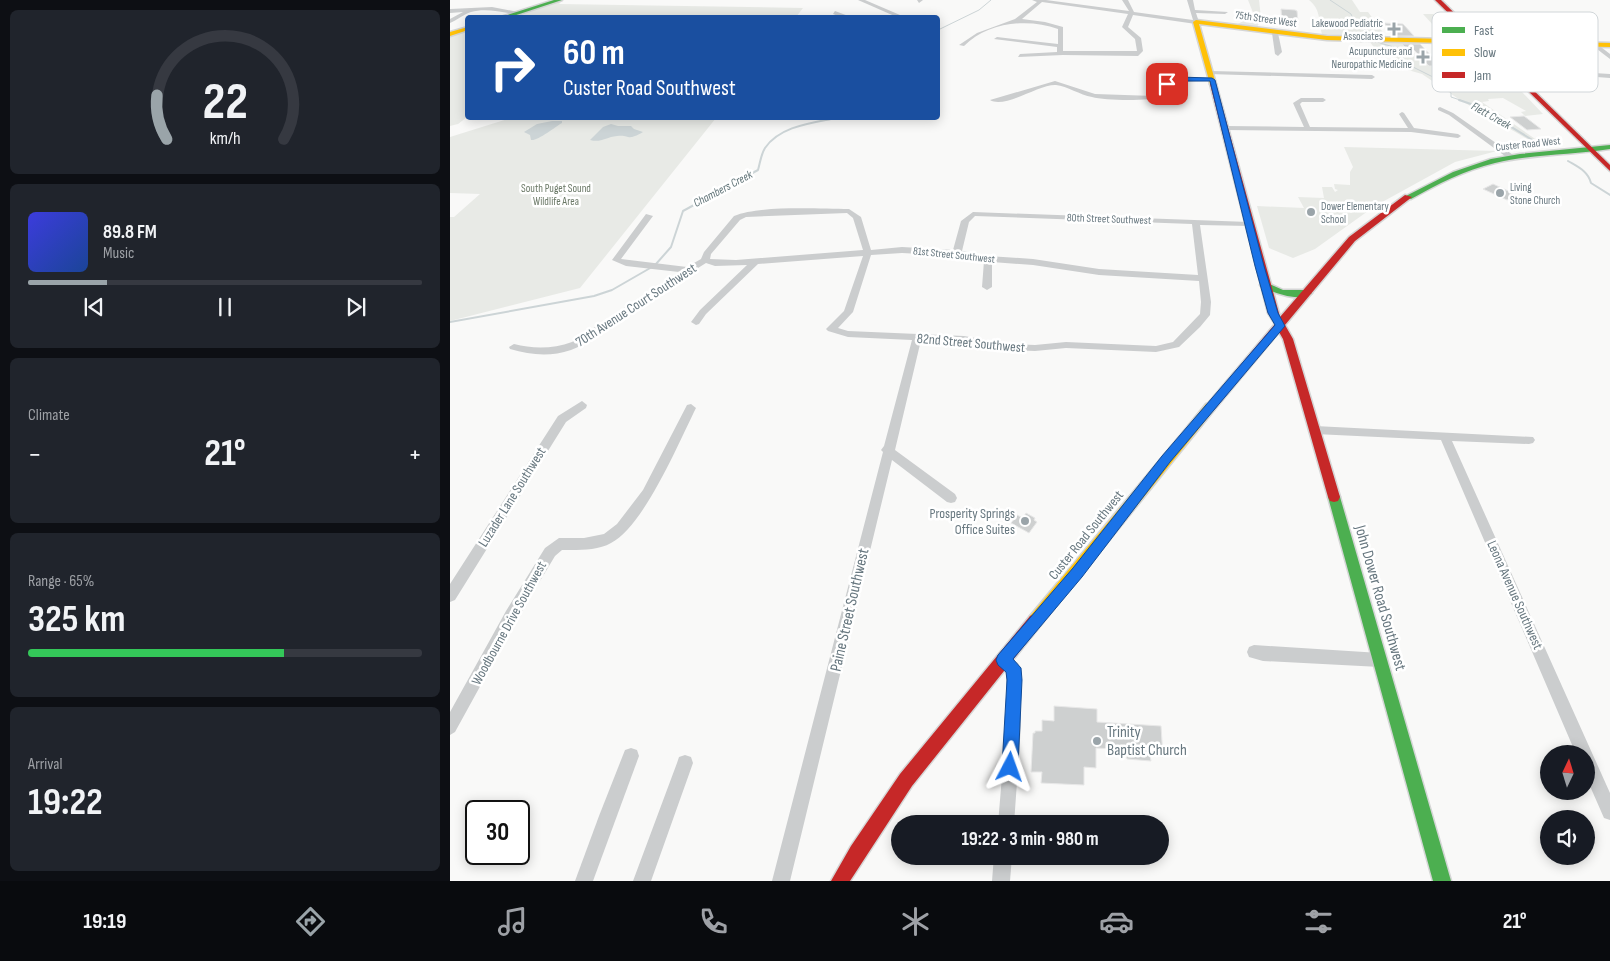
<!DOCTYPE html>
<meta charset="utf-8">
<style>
body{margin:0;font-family:"Sofia Sans Condensed",sans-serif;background:#20242c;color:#f1f3f6;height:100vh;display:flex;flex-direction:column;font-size:19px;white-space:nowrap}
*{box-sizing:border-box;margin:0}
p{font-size:16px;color:#9ea1a6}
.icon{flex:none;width:28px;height:28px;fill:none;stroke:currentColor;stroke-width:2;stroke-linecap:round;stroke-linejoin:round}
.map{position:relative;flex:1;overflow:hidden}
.details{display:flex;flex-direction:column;gap:10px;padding:10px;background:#0d0f14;width:450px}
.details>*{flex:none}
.hud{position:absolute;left:15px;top:15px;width:475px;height:105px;border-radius:5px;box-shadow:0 2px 12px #0003;background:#1a4fa0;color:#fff;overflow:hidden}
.needle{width:32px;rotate:4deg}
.buttons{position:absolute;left:1090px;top:745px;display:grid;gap:10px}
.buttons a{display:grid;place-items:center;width:55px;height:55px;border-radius:50%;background:#171b24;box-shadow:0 2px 12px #0003;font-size:25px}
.speed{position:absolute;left:15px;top:800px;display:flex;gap:10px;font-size:25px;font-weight:700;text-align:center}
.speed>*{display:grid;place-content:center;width:65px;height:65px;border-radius:50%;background:#171b24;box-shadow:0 2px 12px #0003;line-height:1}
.speed .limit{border:2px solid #111;border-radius:8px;background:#fff;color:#111}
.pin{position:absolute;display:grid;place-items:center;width:42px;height:42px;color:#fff;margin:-21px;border-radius:10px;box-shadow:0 2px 8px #0006}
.me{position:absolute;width:55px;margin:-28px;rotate:4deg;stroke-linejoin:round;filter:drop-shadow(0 0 4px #0008)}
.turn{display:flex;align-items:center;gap:18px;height:105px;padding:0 15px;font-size:22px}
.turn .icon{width:65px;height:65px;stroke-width:2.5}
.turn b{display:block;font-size:35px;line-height:42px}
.big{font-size:38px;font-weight:700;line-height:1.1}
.details .tile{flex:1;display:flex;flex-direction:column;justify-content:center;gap:8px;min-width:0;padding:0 18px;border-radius:8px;background:#20242c}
.details .dial{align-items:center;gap:0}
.dial svg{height:130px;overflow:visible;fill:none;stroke:#363941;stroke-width:7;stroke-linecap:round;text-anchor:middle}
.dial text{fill:#f1f3f6;stroke:none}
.song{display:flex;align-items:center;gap:15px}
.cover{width:60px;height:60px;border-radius:8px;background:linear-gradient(135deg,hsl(240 70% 55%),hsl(220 70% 35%))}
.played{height:5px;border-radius:2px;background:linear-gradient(90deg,#9aa4a9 20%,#363941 20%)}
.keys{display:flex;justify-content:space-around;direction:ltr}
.heat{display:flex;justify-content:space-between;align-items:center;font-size:28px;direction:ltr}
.charge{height:8px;border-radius:4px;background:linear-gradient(90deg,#34c759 65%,#363941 0)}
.trip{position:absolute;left:441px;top:815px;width:278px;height:50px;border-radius:25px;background:#171b24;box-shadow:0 2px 12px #0003;font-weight:700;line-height:50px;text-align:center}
.tabs{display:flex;height:80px;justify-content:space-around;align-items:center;background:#090b0e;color:#9ea1a6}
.tabs .icon{width:35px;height:35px}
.tabs .selected{color:#9aa4a9}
.tabs b{font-size:22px;color:#f1f3f6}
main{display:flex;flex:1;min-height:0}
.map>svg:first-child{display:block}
.green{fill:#e8eae6}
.water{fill:#ccd4d6}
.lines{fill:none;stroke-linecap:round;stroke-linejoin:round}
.stream-far1{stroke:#ccd4d6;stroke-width:1}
.stream{stroke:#ccd4d6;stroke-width:2}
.building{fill:#ced0d0;stroke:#e8e8e8}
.fast-casing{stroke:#d5d6d6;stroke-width:3}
.slow-casing{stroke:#d5d6d6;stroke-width:3}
.jam-casing{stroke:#d5d6d6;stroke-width:3}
.street{fill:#cbcdce;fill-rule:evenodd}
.fast{fill:#4caf50;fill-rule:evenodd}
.slow{fill:#ffc107;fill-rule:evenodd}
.jam{fill:#c62828;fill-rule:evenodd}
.route{fill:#1a73e8;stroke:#114b97}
.poi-dot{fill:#9aa4a9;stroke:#fff;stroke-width:2}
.labels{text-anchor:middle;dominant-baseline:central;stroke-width:5;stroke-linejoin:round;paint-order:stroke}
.far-street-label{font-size:11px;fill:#67777f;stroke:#fff}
.far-poi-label{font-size:11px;fill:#67777f;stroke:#fff;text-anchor:end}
.far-park-label{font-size:11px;fill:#6a7866;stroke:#fff}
.far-water-label{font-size:12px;font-style:italic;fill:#627579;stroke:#fff}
.street-label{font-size:14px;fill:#67777f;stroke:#fff}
.poi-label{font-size:14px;fill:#67777f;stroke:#fff;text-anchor:end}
.near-street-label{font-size:16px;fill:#67777f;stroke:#fff}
.near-poi-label{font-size:16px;fill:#67777f;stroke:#fff;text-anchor:start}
.key{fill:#fff;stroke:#d1d6d9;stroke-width:1}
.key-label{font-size:14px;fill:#67777f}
</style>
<main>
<section class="details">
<div class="tile dial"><svg viewBox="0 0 100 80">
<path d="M14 69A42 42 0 1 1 86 69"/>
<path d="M14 69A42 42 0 0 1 8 42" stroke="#9aa4a9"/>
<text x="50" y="56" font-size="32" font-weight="700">22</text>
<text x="50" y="72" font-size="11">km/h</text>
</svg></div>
<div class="tile">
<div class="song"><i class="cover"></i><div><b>89.8 FM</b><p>Music</p></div></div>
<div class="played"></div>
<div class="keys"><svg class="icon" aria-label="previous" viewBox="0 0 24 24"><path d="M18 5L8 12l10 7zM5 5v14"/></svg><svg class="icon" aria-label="pause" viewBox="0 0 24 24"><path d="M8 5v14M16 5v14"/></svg><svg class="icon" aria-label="next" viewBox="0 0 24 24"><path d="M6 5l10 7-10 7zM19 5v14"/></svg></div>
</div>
<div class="tile"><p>Climate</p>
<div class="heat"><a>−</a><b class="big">21°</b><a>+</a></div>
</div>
<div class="tile"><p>Range · 65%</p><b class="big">325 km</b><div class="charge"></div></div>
<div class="tile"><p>Arrival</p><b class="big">19:22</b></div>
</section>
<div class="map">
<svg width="1160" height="881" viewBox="0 0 1160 881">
<rect width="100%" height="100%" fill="#f9f9f8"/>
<g class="green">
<path d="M113,0l-4,4 244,4 -7,9 -21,1h-274z"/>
<path d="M798,0h11l2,18 -4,10 -21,-3 18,-10z"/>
<path d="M859,0h43l8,12h8l19,26 -64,-1c-5,-14 -1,-27 -14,-37z"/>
<path d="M973,14h21l23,25h-21z"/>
<path d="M17,29v88l-9,7 -8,2v-91z"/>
<path d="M919,41l48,1 -4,9 2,3v2l19,11 23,-3 4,2 -5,4 6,9 -4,1 13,11 51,1 21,22 -18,2 -4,-4 5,-1 -23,-13 -15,1 1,2 -7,1 59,41 -5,1 -76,-44 -38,-26 -21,-6 -7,-5v-6l-17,-6z"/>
<path d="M61,118h205l-136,170 -130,33v-104h4l26,-23 -30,-1v-56z"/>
<path d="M894,147l153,4 -42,11 -80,44 -60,43 -22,9 -24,-10 -12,-42 47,2 -6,-11 26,1 -2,-11h10l3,5 3,-2 -3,-1 -1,-5 16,1v-13l3,-5z"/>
</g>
<g class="water">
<path d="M102,121h10v2c-7,4 -24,18 -31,17l-1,-5 -6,-3 13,-8z"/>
<path d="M161,124l7,2h13l3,3 9,3c-17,10 -13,2 -26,4 -11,1 -16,7 -27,4l13,-13z"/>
</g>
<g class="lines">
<g class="stream-far1">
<path d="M880,0l21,14 3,7 6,4 -1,2 7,3 2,6"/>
<path d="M488,30l41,-20 12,-10"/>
<path d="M930,43l24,7 -1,12 44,22 -1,3 5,6v4l12,4"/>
</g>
<g class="stream">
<path d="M1009,100l18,6 62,38"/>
<path d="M1118,161c10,6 20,10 23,22l19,12"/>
<path d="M206,264l15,-17 12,-36 75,-41c2,-7 3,-16 7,-22 15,-22 47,-25 71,-30"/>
<path d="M0,322l144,-26 18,-6 40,-23"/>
</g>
</g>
<g class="building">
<path d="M831,9l14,1 2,1 1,11h-3v2l-13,-3z"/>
<path d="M934,23l19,1 11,12h-19l-4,-3z"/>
<path d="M952,44h18l21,22h-12l-15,-16h-6z"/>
<path d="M1074,116l17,13 -14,1 -17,-13z"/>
<path d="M1043,184l24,11 -10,5 -24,-11z"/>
<path d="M576,513l9,5 -1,2 3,2 -8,11 -18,-10 6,-8 6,3z"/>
<path d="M604,706l43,3v13l64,4 2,31 -13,-1 1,5 -24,-2 -1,-4h-13v-6l-17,-1v20l-12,-1v18l-43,-2 1,-11h-11l2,-39h2v-2h7v-11l12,1z"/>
</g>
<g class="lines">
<defs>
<g id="fast">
<path d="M104,0h8l-55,18h-9z"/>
<path d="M1160,145v4c-38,6 -77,5 -115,14 -30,7 -57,21 -84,36l-7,-2 49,-25 38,-13 29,-5z"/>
<path d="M815,282l18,8h24l5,3c-12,10 -38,0 -50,-6l-2,-2z"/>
<path d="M884,492l4,1 2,4 111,384h-18l-105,-384 2,-4z"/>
</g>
<g id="slow">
<path d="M746,20l131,16 283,7v4l-283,-7 -128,-16 17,60 -3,2 -3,-2 -17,-62z"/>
<path d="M18,27v3l-18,6v-4z"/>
<path d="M760,403l4,1 1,3 -1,3 -174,216 -5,2 -5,-2 -2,-5 2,-5 154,-185 22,-27z"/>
</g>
<g id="jam">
<path d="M985,0h6l169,165v6z"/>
<path d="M763,82l3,2 64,233 69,-80 56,-42 7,2 -57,44 -70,84 8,14 47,158 -2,4 -4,1 -4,-1 -2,-4 -45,-158 -4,-7 -65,78 -4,1 -5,-4 70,-83 -7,-11 -58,-229z"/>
<path d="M585,614l5,2 2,5 -2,5 -128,160 -62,95h-19l20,-35 49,-72 130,-158z"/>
</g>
</defs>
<use href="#fast" class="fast-casing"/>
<use href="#slow" class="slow-casing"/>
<use href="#jam" class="jam-casing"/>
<g class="street">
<path d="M408,0h7l42,18h-8z"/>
<path d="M467,0h6l-4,3z"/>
<path d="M582,0h14l83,11 -7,-11h6l6,12 59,8 -6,-20h6l2,10 33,2 -3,2 -29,-1 3,9 -3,2 -63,-9 -5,12 13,11 2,13 -5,5 -75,-1 -45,2 2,-3 37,-2v-5l-63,-8 3,-2 61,7v-15c-30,-11 -70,-7 -94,17l-5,-1 18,-12 38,-14 22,-17zM592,2l86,12 -6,13 13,12 2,12h-74v-24l-18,-5 -23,-3z"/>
<path d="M42,7l26,5 -3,2c-14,-2 -30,-6 -44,-2 -5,1 -14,8 -21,11v-4l13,-7 -13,1v-4z"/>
<path d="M385,11l16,6v1h-8l-10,-4z"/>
<path d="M825,31l3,2 4,19 -4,4 -3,-2 -3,-21z"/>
<path d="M1073,42h4l34,29 49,3v4l-53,-4 -34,-30z"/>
<path d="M1143,44h4l13,10v5l-17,-13z"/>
<path d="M761,71l161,4 3,2 -3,2 -163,-5 -1,-1z"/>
<path d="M762,78l2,1v2l-40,1 -4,3 -6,12c-14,4 -58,4 -72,0 -12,-2 -25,-11 -36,-12 -17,-1 -51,24 -66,15l65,-19 40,13 59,2 5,-1 5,-11 6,-5z"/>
<path d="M851,98h22l3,2 -3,2h-21l-2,2 10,23 98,1 -9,-14 3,-2 2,1 10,15 44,6 3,2 -3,2 -47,-6 -186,-2 -3,-2 3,-2 79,1 -11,-24z"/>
<path d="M990,107l13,6 63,44 -7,2 -60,-44 -11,-5v-2z"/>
<path d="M399,209l12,8 10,33 31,-3 51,3 8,-29 12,-9 276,10 4,2 -4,2 -49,-1 11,77 -1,13 -10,12 -21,20 -23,5 -90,-4 -31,3 -25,-1 -46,-8 -43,-2 -26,110 60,44 2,4 -2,4 -4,1 -4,-1 -55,-42 -102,421h-18l111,-429 -2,-2 3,-4 28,-106 -64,-3 -20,-6 -2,-2 18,-18 19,-55 -105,8 -52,50 -7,10 -3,1 -5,-3 9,-12 47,-45 -32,1 -9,-3c-31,19 -60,38 -90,58 -14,10 -29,23 -45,29 -21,7 -40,5 -61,-1l-1,-2 5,-3c19,5 39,5 58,-2l107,-70 -53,-6 -14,-6 34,-46 7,2 -32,43 66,8 14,-8 3,-7 30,-36c26,-11 85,-7 115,-7zM397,213l6,5 10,32 -127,10 -26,-1 1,-5 29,-34 6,-3zM525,216l217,8 6,51 -99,-6 -66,-10 -45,-3 -26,-5 7,-29zM452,253l55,3 27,5 -2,26 5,3 5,-3v-25l41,3 66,10 100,6 2,21 -1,12 -27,28 -17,4 -90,-4 -31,3 -25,-1 -46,-8 -116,-5 -10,-3 15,-16 18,-57z"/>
<path d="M132,401l5,4 -1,3 -20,14 -111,178 -5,2v-18l108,-168z"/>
<path d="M241,404l5,4c-17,34 -52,118 -85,135 -14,8 -34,7 -49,7l-7,6 -39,65 -61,111 -5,3v-23l56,-101 39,-63 14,-10h25l20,-4 13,-10 26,-34 44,-85z"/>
<path d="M865,426l218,11 2,3 -2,3 -4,1 -77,-3 158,352v27l-6,-2 -18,-41v-23h-10l-135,-314 -126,-6 -6,-4z"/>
<path d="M804,645l126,8 5,2 2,5 -2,5 -5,2 -117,-6 -14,-4 -2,-5 2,-5z"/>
<path d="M553,653l15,10 2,5 1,58 -7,98h-16c4,-51 10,-101 8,-152l-8,-7 -2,-5 2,-5z"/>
<path d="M181,748l6,2 2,6 -46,125h-18l24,-65 26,-66z"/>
<path d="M235,755l6,2 2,6 -42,118h-18l44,-118 2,-6z"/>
<path d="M544,856h18l-2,25h-18z"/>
</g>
<use href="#fast" class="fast"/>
<use href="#slow" class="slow"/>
<use href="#jam" class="jam"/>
</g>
<path class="route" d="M727,77l35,1 3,2 49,186 14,47 7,13 -115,136 -88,115 -69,82 8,9 1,12 -4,87 -2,5 -6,3 -6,-3 -2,-5 5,-87 -1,-8 -8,-7 -2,-5 2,-5 75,-87 89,-112 113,-131 -7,-12 -13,-47 -45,-185h-33l-10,5 -3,-2 4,-5z"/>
<g class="poi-dot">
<path d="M941.5 21.5h5v5h5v5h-5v5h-5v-5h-5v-5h5z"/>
<path d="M970.5 49.5h5v5h5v5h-5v5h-5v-5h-5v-5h5z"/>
<circle cx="1050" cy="193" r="5"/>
<circle cx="861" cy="212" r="5"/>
<circle cx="575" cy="521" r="5"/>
<circle cx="647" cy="741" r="5"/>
</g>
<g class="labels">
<g class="far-street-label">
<text transform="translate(816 19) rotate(8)">75th Street West</text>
<text transform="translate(1078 144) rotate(-6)">Custer Road West</text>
<text transform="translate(659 219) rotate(2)">80th Street Southwest</text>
<text transform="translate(504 255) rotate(6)">81st Street Southwest</text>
</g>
<g class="far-poi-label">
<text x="933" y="23">Lakewood Pediatric<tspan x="933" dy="13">Associates</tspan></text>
<text x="962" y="51">Acupuncture and<tspan x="962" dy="13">Neuropathic Medicine</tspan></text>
<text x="1060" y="187" text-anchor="start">Living<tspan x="1060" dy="13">Stone Church</tspan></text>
<text x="871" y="206" text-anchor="start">Dower Elementary<tspan x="871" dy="13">School</tspan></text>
</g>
<g class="far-park-label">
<text x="106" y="188">South Puget Sound<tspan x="106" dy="13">Wildlife Area</tspan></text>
</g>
<g class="far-water-label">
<text transform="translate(1041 116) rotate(29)">Flett Creek</text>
<text transform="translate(273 189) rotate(-28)">Chambers Creek</text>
</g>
<g class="street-label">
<text transform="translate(186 305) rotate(-33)">70th Avenue Court Southwest</text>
<text transform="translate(521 343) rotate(5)">82nd Street Southwest</text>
<text transform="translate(62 497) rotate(-58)">Luzader Lane Southwest</text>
<text transform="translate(636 535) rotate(-51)">Custer Road Southwest</text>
<text transform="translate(1065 595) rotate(66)">Leona Avenue Southwest</text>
<text transform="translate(59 623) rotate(-61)">Woodbourne Drive Southwest</text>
</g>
<g class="poi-label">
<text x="565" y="513">Prosperity Springs<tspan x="565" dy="16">Office Suites</tspan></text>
</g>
<g class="near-street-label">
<text transform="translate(930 598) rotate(74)">John Dower Road Southwest</text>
<text transform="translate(400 610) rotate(-77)">Paine Street Southwest</text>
</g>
<g class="near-poi-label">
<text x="657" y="732">Trinity<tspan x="657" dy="18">Baptist Church</tspan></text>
</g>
</g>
<rect x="982" y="12" width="166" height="80" rx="8" class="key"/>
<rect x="992" y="27" width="23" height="6" fill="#4caf50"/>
<rect x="992" y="49" width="23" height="7" fill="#ffc107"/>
<rect x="992" y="72" width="23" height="6" fill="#c62828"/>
<g class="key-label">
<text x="1024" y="35">Fast</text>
<text x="1024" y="57">Slow</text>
<text x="1024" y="80">Jam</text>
</g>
</svg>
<div class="buttons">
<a><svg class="needle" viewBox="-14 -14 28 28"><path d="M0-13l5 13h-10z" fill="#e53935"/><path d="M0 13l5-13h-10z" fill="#9ea1a6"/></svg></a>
<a><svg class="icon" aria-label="sound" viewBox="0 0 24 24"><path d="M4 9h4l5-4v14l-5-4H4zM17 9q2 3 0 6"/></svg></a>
</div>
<div class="speed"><div class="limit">30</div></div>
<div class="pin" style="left:717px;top:84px;background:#d93025"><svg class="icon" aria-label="arrive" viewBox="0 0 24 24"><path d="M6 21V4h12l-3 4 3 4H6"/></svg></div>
<svg class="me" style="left:560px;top:767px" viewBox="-20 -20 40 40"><path d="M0-17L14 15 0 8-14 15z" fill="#1a73e8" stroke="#fff" stroke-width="4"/></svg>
<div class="trip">19:22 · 3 min · 980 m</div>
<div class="hud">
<div class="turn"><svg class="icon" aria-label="right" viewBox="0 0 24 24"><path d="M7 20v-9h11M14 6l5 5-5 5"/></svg><div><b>60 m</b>Custer Road Southwest</div></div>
</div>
</div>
</main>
<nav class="tabs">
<b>19:19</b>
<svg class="icon selected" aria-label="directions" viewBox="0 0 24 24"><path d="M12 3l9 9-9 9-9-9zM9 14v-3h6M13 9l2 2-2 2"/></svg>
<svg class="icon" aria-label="music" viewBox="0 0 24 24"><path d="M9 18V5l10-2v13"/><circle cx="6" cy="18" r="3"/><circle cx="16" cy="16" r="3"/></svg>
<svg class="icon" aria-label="phone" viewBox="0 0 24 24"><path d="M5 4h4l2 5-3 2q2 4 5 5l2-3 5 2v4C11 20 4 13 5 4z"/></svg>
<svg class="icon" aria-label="climate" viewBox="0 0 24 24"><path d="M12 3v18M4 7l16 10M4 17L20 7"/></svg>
<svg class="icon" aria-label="car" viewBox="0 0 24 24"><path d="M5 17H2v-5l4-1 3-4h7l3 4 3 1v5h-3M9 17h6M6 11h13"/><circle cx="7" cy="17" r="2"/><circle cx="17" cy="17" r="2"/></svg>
<svg class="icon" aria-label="filters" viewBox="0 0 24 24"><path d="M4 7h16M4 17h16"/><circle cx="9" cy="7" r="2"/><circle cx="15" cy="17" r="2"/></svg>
<b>21°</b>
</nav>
